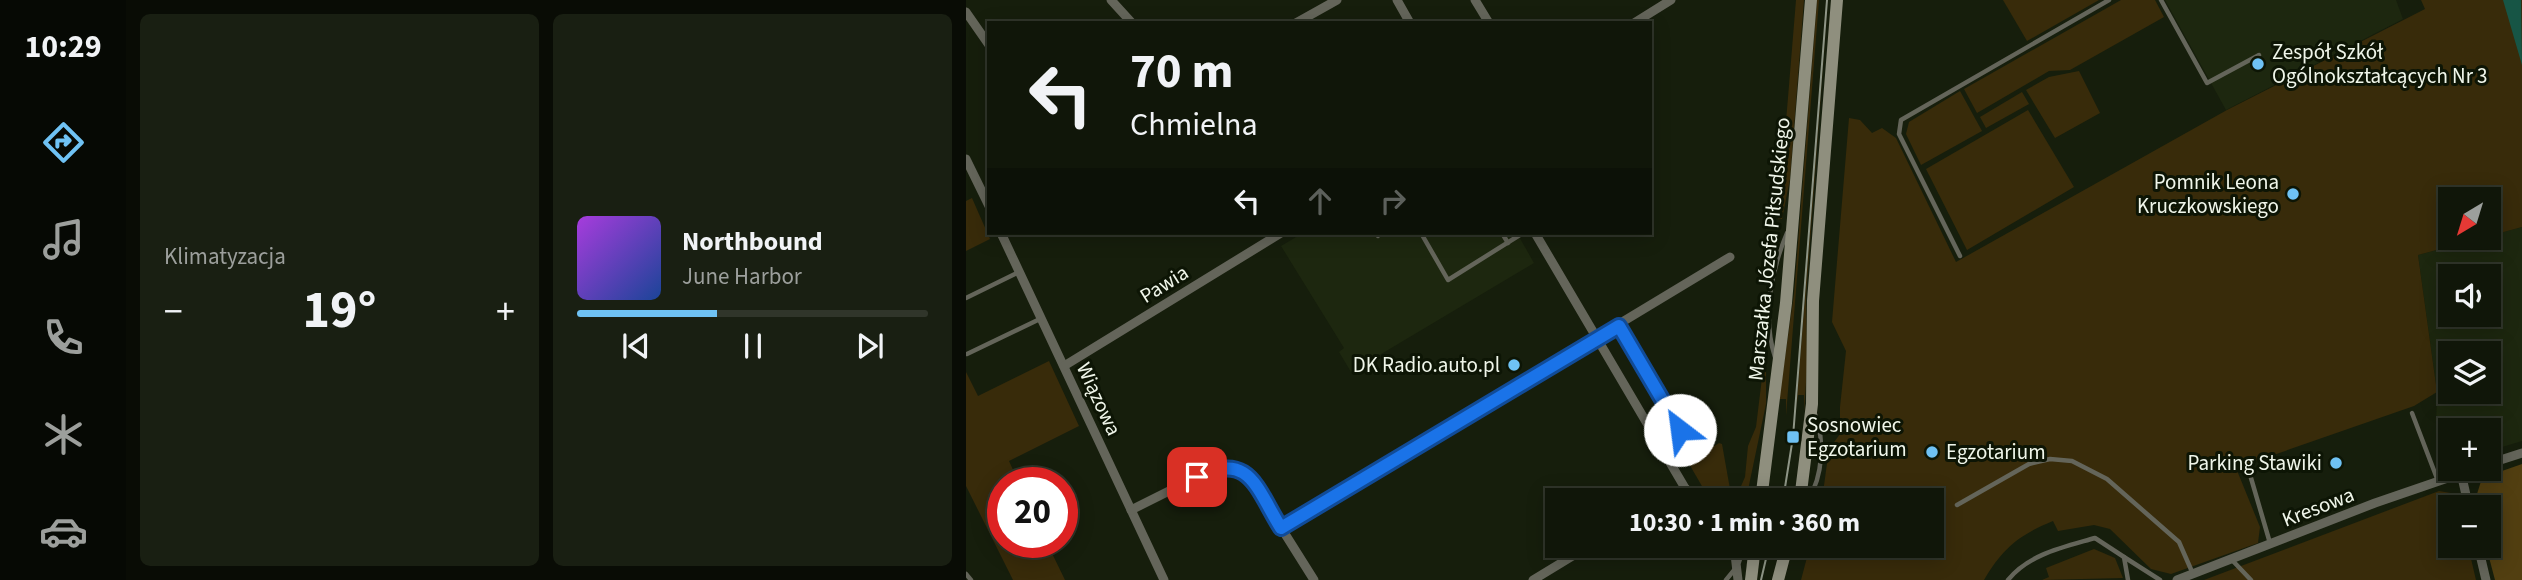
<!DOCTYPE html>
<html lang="pl">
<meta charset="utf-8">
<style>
body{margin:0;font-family:"Source Sans 3",sans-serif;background:#191f12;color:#f1f3f6;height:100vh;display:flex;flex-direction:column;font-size:26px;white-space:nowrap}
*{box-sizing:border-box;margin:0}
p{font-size:23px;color:#9c9f9c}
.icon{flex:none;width:38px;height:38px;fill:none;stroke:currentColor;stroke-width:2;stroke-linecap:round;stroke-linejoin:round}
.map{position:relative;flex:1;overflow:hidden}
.drawer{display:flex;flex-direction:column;gap:14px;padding:14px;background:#090c05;width:840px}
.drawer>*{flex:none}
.hud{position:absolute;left:21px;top:21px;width:665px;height:214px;border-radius:0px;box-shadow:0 4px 18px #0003,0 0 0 2px #30352a;background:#101609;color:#f1f3f6;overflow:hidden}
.needle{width:46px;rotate:218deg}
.controls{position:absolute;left:1472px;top:187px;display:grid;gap:14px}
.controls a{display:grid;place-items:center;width:63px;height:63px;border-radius:0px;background:#101609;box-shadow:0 4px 18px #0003,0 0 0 2px #30352a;font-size:35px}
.speed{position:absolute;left:21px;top:467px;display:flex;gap:14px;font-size:35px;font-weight:700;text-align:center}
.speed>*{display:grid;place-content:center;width:91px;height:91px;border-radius:50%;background:#101609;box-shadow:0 4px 18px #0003,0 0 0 2px #30352a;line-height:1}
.speed .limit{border:10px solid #d22;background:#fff;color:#111}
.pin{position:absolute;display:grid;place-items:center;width:60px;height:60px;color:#fff;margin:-30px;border-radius:14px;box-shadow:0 4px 10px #0006}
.me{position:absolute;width:77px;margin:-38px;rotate:330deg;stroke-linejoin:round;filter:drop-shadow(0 0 5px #0008)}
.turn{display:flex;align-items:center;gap:24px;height:147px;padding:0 28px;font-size:32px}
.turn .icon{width:91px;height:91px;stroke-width:2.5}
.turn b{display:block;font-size:49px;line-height:60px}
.lanes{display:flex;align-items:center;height:66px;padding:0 28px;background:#0003;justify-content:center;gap:35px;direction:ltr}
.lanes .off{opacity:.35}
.big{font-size:52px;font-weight:700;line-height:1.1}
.drawer .widget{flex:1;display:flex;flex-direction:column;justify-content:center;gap:10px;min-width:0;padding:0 24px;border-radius:10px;background:#191f12}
.song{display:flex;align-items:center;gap:21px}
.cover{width:84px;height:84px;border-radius:10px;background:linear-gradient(135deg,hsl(280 70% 55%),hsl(220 70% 35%))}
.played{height:7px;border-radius:4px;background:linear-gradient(90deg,#6fc2f4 40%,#30352a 40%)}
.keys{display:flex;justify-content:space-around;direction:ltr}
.heat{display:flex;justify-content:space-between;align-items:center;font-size:38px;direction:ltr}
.drawer .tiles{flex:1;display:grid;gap:14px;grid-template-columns:repeat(2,1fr)}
.trip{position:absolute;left:579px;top:488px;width:399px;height:70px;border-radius:0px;background:#101609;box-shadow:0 4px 18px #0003,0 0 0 2px #30352a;font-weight:700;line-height:70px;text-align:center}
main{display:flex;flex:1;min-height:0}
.tabs{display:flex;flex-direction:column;width:126px;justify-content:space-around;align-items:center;background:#060904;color:#9c9f9c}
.tabs .icon{width:49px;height:49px}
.tabs .current{color:#6fc2f4}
.tabs b{font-size:32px;color:#f1f3f6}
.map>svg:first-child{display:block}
.built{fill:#1d270f;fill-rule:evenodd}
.green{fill:#382b0a}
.forest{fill:#523f11}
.water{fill:#175545}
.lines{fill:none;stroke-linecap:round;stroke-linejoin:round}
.lane{stroke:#64655a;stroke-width:4.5}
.street{stroke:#64655a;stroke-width:9}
.secondary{stroke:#8f8f7e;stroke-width:12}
.tram{stroke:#8f9687;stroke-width:2}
.route-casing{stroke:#114b97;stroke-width:18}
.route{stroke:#1a73e8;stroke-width:12}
.poi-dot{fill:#6fc2f4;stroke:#0d1505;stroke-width:2.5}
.labels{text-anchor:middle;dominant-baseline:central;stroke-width:6;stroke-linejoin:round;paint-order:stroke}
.poi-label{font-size:21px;fill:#f0f6ea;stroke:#0d1505;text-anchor:start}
.street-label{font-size:21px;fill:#f0f6ea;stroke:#0d1505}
</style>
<main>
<nav class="tabs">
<b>10:29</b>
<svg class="icon current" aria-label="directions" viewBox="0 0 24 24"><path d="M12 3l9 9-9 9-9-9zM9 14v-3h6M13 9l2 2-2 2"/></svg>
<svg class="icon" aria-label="music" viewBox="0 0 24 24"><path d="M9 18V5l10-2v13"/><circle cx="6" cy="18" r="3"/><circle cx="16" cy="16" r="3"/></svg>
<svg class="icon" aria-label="phone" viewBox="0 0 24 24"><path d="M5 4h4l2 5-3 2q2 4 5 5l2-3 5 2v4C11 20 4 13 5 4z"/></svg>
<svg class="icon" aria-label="climate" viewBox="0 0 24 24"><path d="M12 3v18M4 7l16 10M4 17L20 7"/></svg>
<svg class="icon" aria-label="car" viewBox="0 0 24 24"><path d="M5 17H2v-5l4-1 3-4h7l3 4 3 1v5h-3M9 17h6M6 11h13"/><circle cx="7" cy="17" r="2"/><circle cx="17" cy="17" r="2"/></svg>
</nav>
<section class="drawer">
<div class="tiles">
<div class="widget"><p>Klimatyzacja</p>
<div class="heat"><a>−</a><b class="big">19°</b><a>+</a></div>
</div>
<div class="widget">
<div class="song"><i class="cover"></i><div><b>Northbound</b><p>June Harbor</p></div></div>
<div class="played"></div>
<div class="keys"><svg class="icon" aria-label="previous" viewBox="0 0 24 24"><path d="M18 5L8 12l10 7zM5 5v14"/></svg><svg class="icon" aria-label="pause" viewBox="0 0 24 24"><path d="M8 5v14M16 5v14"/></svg><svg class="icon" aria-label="next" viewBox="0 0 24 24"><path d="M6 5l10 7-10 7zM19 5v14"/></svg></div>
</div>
</div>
</section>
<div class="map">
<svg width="1556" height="580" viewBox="0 0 1556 580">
<rect width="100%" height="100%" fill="#161e0c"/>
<g class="built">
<path d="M1199,0h231l7,19 -177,91z"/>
<path d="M1556,227v214l-33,10 -1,-21h-38l-1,32 -13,-32 1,-38 -19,-137zM1484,276h38v39h-38zM1484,354h38v38h-38z"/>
<path d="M337,233h214l17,30 -183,109 -12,-20 5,-4 -63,-102z"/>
</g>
<g class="green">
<path d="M830,0h8l-14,179 -8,40h-4z"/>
<path d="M851,0h2l-33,416v-17h-7l15,-105z"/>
<path d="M862,0l-22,297 1,71 -3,44v-17h-6l-2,16z"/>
<path d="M1037,0h96l-72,41z"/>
<path d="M1155,0h34l9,17 -94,53 -21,1 -72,42 -13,-24z"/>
<path d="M1455,0h101v227l-33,9 -1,-36h-38v38h31l-63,17 19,137 -23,14 -178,62 24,59 -2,16 -87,31 -20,-5 -41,-40 -16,-4 -36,6 -5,-10c-34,14 -50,27 -69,59h-183l9,-34h122v-46h-110l7,-51 11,-15v-27l6,-56 -14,-29 17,-204 11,2 12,13 10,-5 14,10 60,124 271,-152 198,-101z"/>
<path d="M1113,71l21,42 -45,25 -29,-48 23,-13z"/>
<path d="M994,91l22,40 -61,34 -15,-31 3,-12z"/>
<path d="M1056,92l7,12 -43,24 -6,-11z"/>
<path d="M1062,110l46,77 -107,63 -41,-81z"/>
<path d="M6,198l18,41 -24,12v-50z"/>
<path d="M800,345v59l-18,86 -8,10h-5l10,-23 3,-31 8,-19z"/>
<path d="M83,361l30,65 -70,35 10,22h-16v59l44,1 18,37h-52l-47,-94v-114l12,24z"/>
<path d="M753,443l3,1 8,45 -4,11h-16l-22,-38z"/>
<path d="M1473,491l12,2 8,14 -9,1v38h18l8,34h-272z"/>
<path d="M1128,549l21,9 8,20 -81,2 7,-3 -3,-9z"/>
</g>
<path class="forest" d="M1556,464v116h-27l-9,-34 2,-38 -11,-1 -3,-12 3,-1 5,-16z"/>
<path class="water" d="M1537,0h18l1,65z"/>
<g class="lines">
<g class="lane">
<path d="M1195,0l46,83 52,-28"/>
<path d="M410,233l2,3"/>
<path d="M455,233l27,47 75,-47"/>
<path d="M536,233l6,10"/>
<path d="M994,256l-61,-122 2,-14 208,-120"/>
<path d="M0,298l53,-26"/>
<path d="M653,326l65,112 -3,8 -14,8"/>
<path d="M1,354l75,-36"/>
<path d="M809,357c-13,-40 -4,-86 12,-124"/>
<path d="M1446,413l26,68"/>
<path d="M1285,478l19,65"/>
<path d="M842,500c15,-24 17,-59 7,-86"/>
<path d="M991,505l72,-41 21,-5 22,2 35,18 72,63 14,32"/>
<path d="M1158,557l36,23"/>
<path d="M1266,560l19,20"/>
<path d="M773,562l5,-16"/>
<path d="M0,574l5,6"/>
<path d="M760,580l9,-11"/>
<path d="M1042,580c21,-26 56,-33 87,-42l29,19 4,23"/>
</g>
<g class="street">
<path d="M145,0l21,23"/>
<path d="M431,0l13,23"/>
<path d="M509,0l14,23"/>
<path d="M0,12l23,33"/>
<path d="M330,23l41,-23"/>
<path d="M668,23l37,-23"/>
<path d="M0,159l23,47"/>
<path d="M35,233l163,347"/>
<path d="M569,233l150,255 12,12"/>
<path d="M98,366l217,-133"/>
<path d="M1522,464l34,-11"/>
<path d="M1495,473l8,35"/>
<path d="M699,500l20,-12"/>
<path d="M165,510l88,-44 17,1 12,8 66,105"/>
<path d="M315,528l449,-271"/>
<path d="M768,546l4,34"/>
<path d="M1512,546l8,34"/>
<path d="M567,580l56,-34"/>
<path d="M1211,580l198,-77 99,-34"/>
</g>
<g class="secondary">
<path d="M795,500l25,-197 25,-303"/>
<path d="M834,500l12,-96 1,-103 24,-301"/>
<path d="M785,580l4,-34"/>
<path d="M812,580l9,-34"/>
</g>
<g class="tram">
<path d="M817,500l10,-63 34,-437"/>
<path d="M795,580l8,-34"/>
</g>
</g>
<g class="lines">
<defs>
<path id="route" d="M231,477c53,-26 59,11 84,51l338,-202 61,104"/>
</defs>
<use href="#route" class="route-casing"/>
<use href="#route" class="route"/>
</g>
<g class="poi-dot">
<circle cx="1292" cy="64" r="7"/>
<circle cx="1327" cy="194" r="7"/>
<circle cx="548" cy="365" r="7"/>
<rect x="820" y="430" width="14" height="14" rx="3.5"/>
<circle cx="966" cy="452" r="7"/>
<circle cx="1370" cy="463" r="7"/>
</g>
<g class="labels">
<g class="poi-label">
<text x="1306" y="52">Zespół Szkół<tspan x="1306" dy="24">Ogólnokształcących Nr 3</tspan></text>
<text x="1313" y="182" text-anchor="end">Pomnik Leona<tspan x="1313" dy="24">Kruczkowskiego</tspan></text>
<text x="534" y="365" text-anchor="end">DK Radio.auto.pl</text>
<text x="841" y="425">Sosnowiec<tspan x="841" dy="24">Egzotarium</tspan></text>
<text x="980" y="452">Egzotarium</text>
<text x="1356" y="463" text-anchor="end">Parking Stawiki</text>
</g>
<g class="street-label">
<text transform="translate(803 249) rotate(-84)">Marszałka Józefa Piłsudskiego</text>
<text transform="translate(198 284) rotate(-32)">Pawia</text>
<text transform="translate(133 399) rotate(65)">Wiązowa</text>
<text transform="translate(1352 507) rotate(-21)">Kresowa</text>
</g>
</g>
</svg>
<div class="controls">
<a><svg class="needle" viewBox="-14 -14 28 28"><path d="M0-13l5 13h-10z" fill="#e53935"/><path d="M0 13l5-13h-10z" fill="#9c9f9c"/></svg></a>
<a><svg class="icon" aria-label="sound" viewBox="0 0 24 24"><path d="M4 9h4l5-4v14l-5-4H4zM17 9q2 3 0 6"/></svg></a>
<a><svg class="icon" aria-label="layers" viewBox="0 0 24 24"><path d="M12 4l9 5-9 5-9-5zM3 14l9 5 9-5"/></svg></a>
<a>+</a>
<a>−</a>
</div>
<div class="speed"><div class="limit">20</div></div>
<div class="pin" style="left:231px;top:477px;background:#d93025"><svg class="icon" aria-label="arrive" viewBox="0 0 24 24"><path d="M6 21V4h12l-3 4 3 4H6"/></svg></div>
<svg class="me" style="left:714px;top:430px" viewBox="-20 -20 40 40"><circle r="19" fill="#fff"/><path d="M0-13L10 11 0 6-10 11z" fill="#1a73e8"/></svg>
<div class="trip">10:30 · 1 min · 360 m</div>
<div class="hud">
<div class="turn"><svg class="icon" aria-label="left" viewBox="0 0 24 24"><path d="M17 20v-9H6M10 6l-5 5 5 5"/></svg><div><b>70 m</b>Chmielna</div></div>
<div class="lanes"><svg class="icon" aria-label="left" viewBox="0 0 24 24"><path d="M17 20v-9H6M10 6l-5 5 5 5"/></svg><svg class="icon off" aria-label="ahead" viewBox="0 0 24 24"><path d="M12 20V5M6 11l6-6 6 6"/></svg><svg class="icon off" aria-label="right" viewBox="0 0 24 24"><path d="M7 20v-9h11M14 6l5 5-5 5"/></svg></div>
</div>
</div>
</main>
